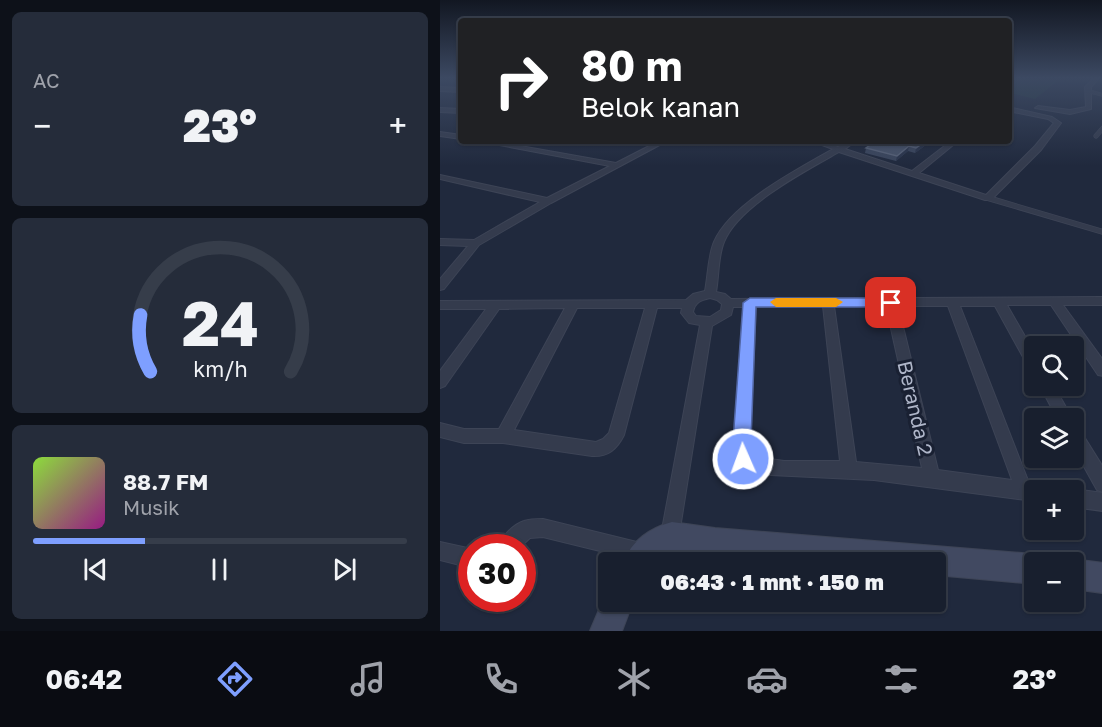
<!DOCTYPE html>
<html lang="id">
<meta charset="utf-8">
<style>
body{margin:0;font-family:"Golos Text",sans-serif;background:#252c3a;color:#f1f3f6;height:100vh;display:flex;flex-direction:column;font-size:22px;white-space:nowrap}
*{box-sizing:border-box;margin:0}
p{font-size:20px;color:#9fa2aa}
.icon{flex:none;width:33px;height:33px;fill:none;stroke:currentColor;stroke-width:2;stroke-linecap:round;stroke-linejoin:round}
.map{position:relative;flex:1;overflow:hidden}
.sheet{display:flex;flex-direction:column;gap:12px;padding:12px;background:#0d1119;width:440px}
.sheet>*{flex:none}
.hud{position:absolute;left:18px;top:18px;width:554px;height:126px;border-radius:6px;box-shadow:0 2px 4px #0004,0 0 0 2px #363d4a;background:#202124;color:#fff;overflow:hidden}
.buttons{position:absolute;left:584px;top:336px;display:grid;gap:12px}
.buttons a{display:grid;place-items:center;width:60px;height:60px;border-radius:6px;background:#181f2e;box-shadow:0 2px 4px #0004,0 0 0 2px #363d4a;font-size:30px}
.speed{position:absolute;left:18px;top:534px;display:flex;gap:12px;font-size:30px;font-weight:700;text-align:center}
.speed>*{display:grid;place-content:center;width:78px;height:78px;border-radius:50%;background:#181f2e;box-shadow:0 2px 4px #0004,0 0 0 2px #363d4a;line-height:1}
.speed .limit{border:9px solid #d22;background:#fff;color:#111}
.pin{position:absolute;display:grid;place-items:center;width:51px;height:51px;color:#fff;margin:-26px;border-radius:12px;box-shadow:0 3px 9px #0006}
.me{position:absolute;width:66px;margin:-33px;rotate:358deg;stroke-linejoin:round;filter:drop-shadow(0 0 4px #0008)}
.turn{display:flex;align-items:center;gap:21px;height:126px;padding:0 24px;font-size:27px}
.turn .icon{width:78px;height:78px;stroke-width:2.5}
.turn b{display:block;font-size:42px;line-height:51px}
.big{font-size:45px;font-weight:800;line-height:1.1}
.sheet .card{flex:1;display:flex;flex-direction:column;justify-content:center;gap:9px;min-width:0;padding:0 21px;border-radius:9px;background:#252c3a}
.sheet .dial{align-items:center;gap:0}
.dial svg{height:156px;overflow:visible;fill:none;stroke:#363d4a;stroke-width:7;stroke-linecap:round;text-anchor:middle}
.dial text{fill:#f1f3f6;stroke:none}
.song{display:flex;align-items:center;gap:18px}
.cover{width:72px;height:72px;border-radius:9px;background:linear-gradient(135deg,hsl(90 70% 55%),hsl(310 70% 35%))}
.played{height:6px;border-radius:3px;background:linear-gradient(90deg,#7e9fff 30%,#363d4a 30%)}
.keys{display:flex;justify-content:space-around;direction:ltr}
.heat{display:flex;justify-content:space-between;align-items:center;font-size:33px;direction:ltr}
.trip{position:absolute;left:158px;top:552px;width:348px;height:60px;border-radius:6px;background:#181f2e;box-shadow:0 2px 4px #0004,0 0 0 2px #363d4a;font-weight:800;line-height:60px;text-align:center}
.dock{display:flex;height:96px;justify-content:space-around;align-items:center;background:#0a0c12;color:#9fa2aa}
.dock .icon{width:42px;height:42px}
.dock .on{color:#7e9fff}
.dock b{font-size:27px;color:#f1f3f6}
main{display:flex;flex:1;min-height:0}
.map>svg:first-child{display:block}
.green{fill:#22373e}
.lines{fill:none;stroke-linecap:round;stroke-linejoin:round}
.lane-far2-casing{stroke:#3d4456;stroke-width:4}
.lane-far1-casing{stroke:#3d4456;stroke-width:5}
.lane-casing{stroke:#3d4456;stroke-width:6}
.street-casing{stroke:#3d4456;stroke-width:2}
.secondary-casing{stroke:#3d4456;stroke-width:2}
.lane-far2{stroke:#343b4d;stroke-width:3}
.lane-far1{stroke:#343b4d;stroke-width:4}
.lane{stroke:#343b4d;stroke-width:4.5}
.street{fill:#343b4d;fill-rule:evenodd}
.secondary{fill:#414961;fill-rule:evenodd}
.wall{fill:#3a455c}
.shaded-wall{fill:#2a344b}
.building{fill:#465168;stroke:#576177;stroke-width:1.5}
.route{fill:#7e9fff;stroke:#5267a6;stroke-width:1.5}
.slow{fill:#f59e0b}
.labels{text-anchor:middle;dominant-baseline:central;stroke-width:6;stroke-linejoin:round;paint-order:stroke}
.street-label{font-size:20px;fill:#afb6c9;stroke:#192032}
</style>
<main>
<section class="sheet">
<div class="card"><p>AC</p>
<div class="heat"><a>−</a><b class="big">23°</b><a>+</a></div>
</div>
<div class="card dial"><svg viewBox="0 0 100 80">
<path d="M14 69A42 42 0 1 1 86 69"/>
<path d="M14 69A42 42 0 0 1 9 40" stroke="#7e9fff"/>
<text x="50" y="56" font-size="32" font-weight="700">24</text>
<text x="50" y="72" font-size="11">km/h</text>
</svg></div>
<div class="card">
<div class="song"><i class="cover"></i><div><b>88.7 FM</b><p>Musik</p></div></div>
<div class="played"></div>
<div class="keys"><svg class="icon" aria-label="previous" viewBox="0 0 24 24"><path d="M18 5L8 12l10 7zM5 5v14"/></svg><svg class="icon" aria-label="pause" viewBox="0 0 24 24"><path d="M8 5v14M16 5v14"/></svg><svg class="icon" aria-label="next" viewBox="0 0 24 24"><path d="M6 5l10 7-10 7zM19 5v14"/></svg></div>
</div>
</section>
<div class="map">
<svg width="663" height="631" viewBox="0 0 663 631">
<rect width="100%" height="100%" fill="#20293d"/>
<path class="green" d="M569,78l50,2 -24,19 -26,-6z"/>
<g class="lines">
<defs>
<path id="lane-far2" d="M648,91l15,4"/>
<path id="lane-far1" d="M656,136l7,-8"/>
<path id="lane" d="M548,198l115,34"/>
<g id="street">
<path d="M654,78h5l-8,9v22l-21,5 -35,-6 3,-2 32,4 16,-3 -1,-20z"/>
<path d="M0,87l21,1v4l-21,-1z"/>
<path d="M568,107l44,10 9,6 -20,27 -50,50h-6l-146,-48c-32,18 -101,54 -115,90 -6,14 -5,34 -8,50l9,2 6,5 372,-2v8h-40l40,55v16l-5,-1 -47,-70h-44l27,47v17l-5,-1 -34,-62h-35l69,177 11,3 2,4h-8v11l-160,-21 -103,-5 -32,-8 -5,-16v-10l10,-134h-11l-2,8 -19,11 -33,209 -3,6 -6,3 -6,-3 -3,-6 39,-210 -11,-2 -8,-10 1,-5h-25l-33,127c-7,14 -16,22 -32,21l-89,-13h-39l-24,-6v-14l24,6h35l66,-121 -66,1 -54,77 -5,2v-17l46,-62h-46v-8l246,-1 7,-6 12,-3c3,-15 3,-35 9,-49 16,-38 84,-73 119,-93l-22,-8h10l17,6 10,-6h8l-11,8 67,22 39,-30h7l-39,32 67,22 49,-49 19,-23 -6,-4 -40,-8zM270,298l7,2 5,4 -1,6 -11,7 -14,-1 -3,-4c2,-10 8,-12 17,-14zM383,306l17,155h-56l-33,-5 -1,-15 6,-134zM394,306h52l36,162 -66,-6zM458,306h50l64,174 -74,-10zM137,308h68l-36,125 -6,6 -7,3 -82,-12z"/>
<path d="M0,108l21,1v4l-21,-1z"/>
<path d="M0,132l21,3v4l-21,-3z"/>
<path d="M38,141h15l123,22 43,-22h8l-116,62 -72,42 -35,44 -4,1v-11l28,-33 -28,-1v-6l34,1 66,-38 -100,-23v-4l107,23 63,-32z"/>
<path d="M600,386h14l18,32h-15z"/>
<path d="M633,425l5,2 25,40v25l-6,-2 -24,-43z"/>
<path d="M633,489l30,4v18l-30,-4v-17h-3z"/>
<path d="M103,519l102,25 7,2 2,7 -2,7 -7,2 -102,-25 -13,1 -11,10h-23c4,-10 18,-24 28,-27 6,-2 13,-2 19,-2z"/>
<path d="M0,542l32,7v19l-32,-8z"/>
</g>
<g id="secondary">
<path d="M232,522l43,6 319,26 10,5 2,3h-12v22l-99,-9v-13h-144l-76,-6 -34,-6 -12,1 -13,11h-32c7,-21 26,-34 48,-40z"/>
<path d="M633,559l30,4v30l-30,-4v-27h-8z"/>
<path d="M167,591l1,11h25l-11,29h-32z"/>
</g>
</defs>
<use href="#lane-far2" class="lane-far2-casing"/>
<use href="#lane-far1" class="lane-far1-casing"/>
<use href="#lane" class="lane-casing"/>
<use href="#street" class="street-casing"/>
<use href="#secondary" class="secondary-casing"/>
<use href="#lane-far2" class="lane-far2"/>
<use href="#lane-far1" class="lane-far1"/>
<use href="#lane" class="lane"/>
<use href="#street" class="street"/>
<use href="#secondary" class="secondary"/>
</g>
<path class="wall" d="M490,142l-15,11 -7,-2 -12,10 -31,-8 1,-5z"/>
<g class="shaded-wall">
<path d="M486,141h5l-16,12 1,-5z"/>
<path d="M469,146l-1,5 -12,10 1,-5z"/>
</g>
<path class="building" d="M436,141h50l-10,7 -7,-2 -12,10 -31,-8z"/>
<linearGradient id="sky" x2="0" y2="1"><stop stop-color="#121722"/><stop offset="0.47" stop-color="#3c4962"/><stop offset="1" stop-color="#3c4962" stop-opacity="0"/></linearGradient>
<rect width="663" height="166" fill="url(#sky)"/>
<path class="route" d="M310,298h141l7,5 -7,4h-135l-5,134 1,18 -2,6 -7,3 -6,-3 -4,-24 10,-138z"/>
<path class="slow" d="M336,298h60l7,4 -7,5h-60l-6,-5z"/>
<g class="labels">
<g class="street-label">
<text transform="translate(476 408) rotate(77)">Beranda 2</text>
</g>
</g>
</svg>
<div class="buttons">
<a><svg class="icon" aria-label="search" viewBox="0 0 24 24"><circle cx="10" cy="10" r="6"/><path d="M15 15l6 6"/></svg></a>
<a><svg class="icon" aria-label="layers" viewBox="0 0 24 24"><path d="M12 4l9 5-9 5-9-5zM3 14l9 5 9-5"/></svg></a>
<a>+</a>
<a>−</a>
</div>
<div class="speed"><div class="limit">30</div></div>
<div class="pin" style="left:451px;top:303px;background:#d93025"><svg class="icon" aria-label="arrive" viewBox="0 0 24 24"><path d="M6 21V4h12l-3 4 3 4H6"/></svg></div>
<svg class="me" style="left:303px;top:459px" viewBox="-20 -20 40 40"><circle r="17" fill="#7e9fff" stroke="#fff" stroke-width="3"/><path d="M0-11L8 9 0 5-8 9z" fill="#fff"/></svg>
<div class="trip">06:43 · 1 mnt · 150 m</div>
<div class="hud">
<div class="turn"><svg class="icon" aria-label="right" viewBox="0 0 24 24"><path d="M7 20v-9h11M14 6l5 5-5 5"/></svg><div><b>80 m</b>Belok kanan</div></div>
</div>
</div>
</main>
<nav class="dock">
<b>06:42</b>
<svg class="icon on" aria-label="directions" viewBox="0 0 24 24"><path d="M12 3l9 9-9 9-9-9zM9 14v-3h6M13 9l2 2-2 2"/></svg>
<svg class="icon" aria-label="music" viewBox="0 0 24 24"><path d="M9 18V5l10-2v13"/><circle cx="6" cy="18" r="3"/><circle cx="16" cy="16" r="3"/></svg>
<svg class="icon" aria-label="phone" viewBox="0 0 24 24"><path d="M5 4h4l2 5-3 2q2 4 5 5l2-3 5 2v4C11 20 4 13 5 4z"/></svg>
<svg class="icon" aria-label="climate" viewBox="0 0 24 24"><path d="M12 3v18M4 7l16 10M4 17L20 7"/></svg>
<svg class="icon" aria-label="car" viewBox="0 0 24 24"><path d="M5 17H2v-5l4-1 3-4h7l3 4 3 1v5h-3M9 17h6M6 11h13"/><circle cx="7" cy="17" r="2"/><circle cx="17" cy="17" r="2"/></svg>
<svg class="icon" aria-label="filters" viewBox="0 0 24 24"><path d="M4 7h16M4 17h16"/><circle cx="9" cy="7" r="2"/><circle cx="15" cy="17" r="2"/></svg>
<b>23°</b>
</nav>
